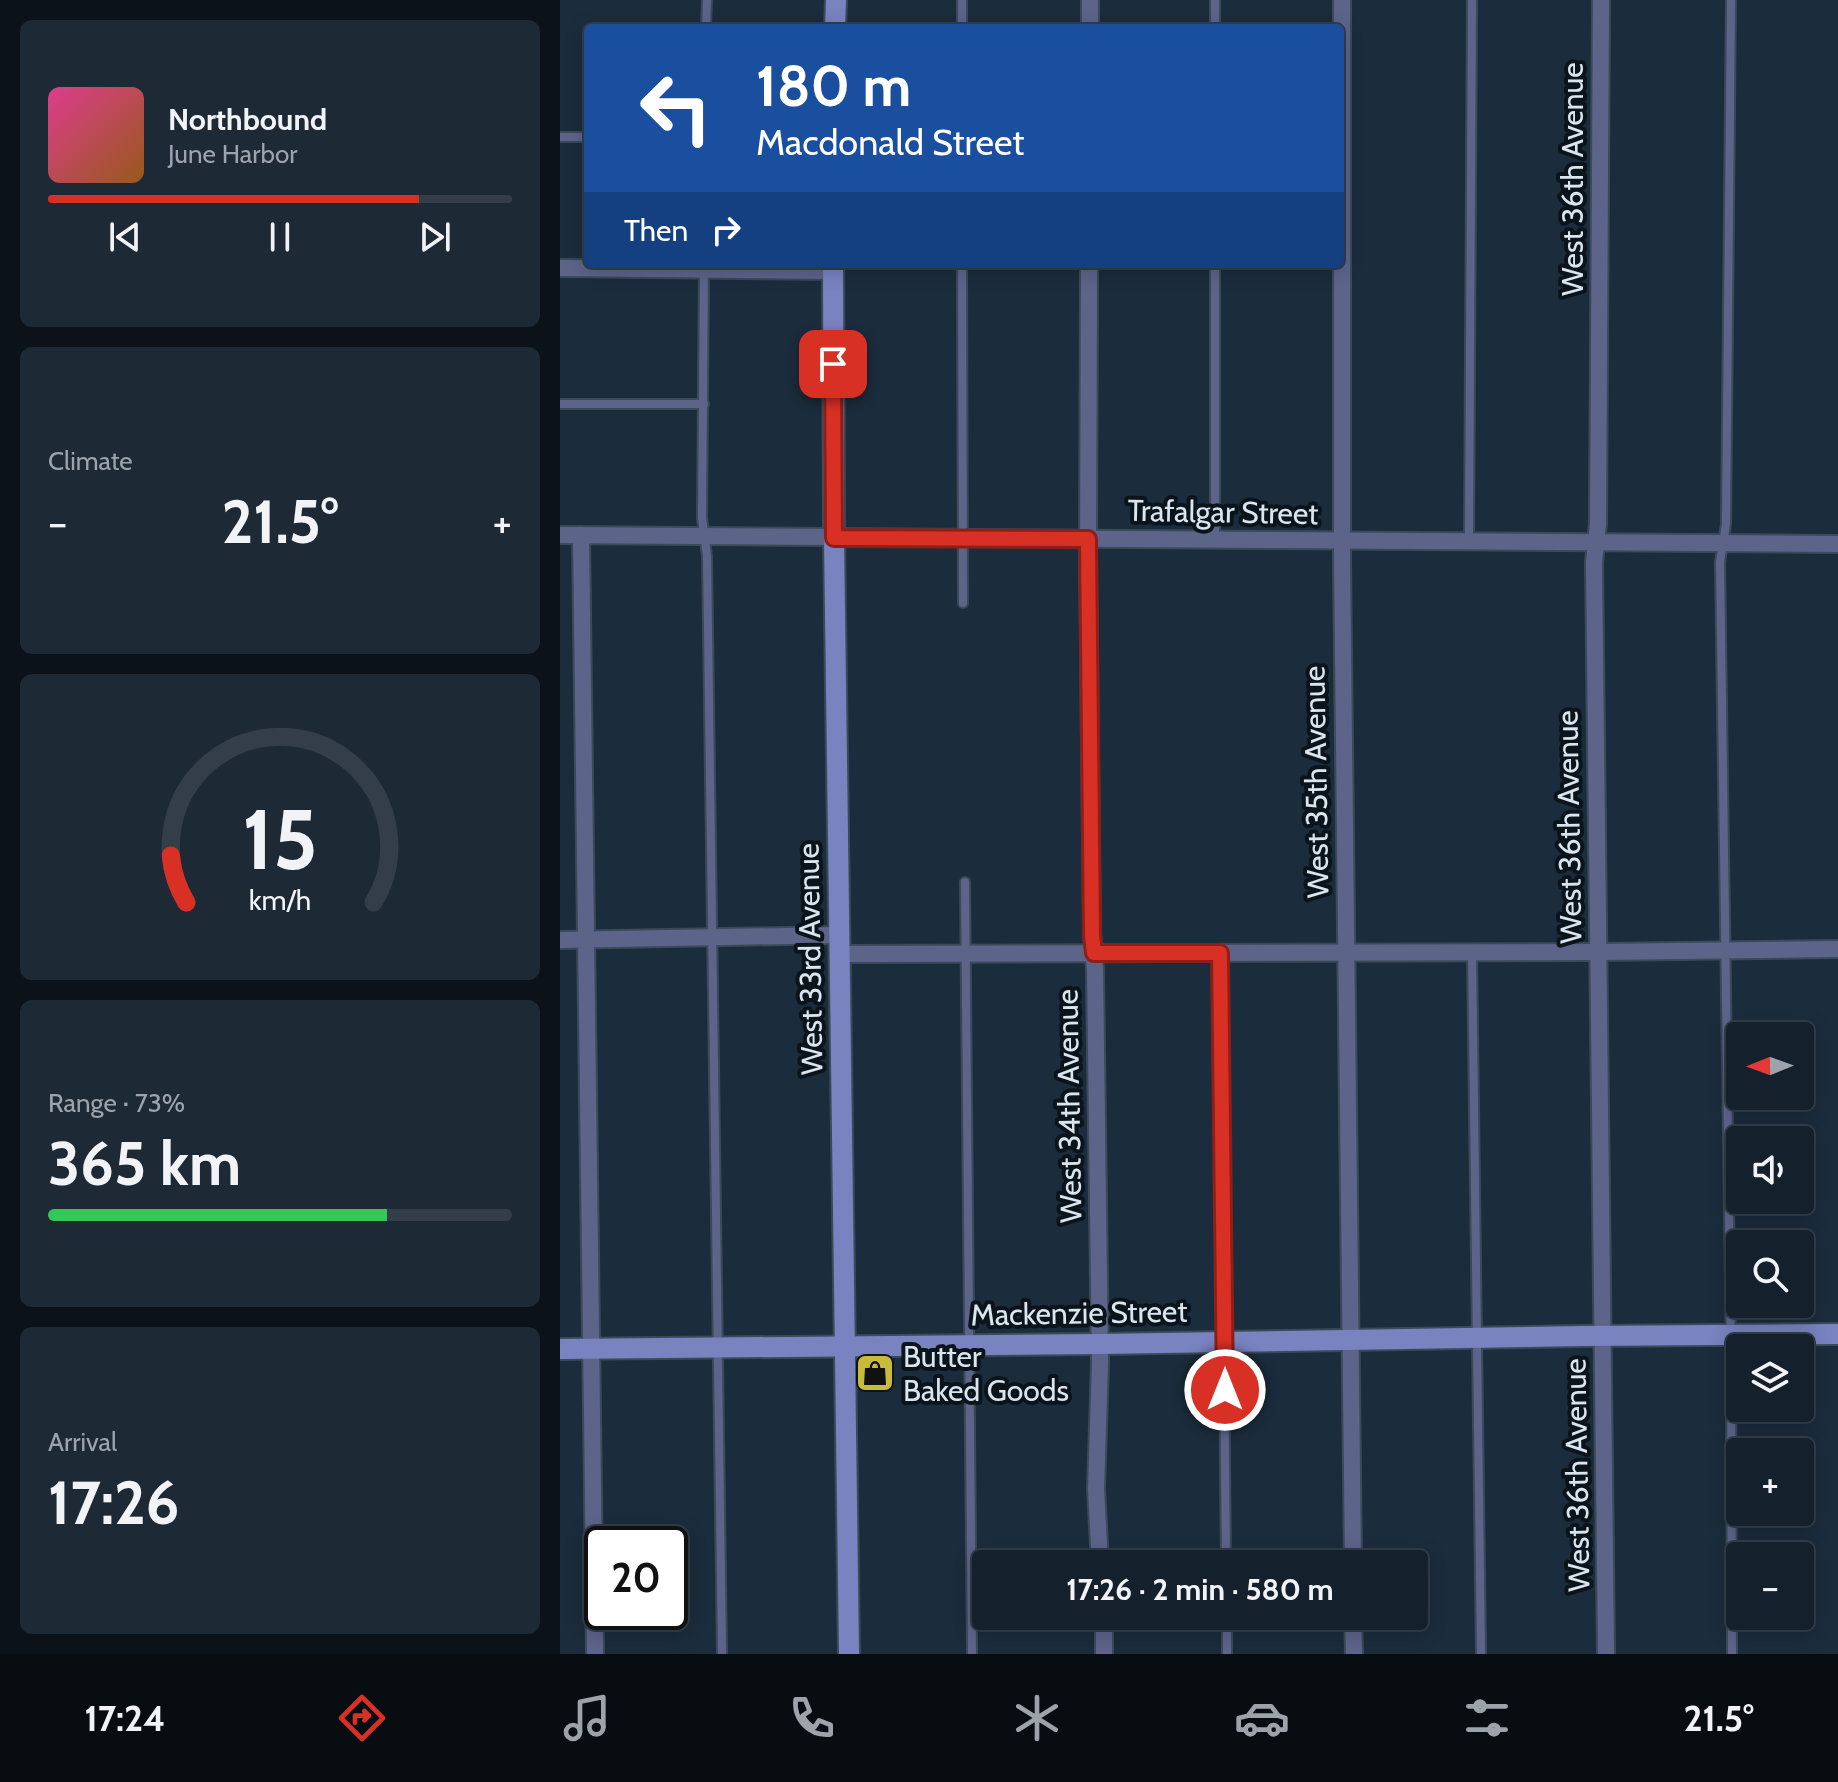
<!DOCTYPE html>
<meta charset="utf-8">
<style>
body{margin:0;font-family:Cabin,sans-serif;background:#1d2935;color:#f1f3f6;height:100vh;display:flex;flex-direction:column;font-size:30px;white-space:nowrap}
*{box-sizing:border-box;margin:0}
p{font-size:26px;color:#9da3aa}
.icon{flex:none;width:44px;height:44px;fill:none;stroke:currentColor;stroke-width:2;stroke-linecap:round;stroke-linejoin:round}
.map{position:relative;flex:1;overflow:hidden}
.drawer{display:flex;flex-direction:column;gap:20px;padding:20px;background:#0b1219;width:560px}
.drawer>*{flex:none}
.banner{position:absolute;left:24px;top:24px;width:760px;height:244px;border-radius:8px;box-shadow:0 4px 20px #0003,0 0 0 2px #333e49;background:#1a4fa0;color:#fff;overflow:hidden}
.needle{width:52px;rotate:269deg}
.controls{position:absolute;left:1166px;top:1022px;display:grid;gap:16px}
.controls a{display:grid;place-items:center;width:88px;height:88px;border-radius:8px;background:#14212d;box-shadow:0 4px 20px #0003,0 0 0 2px #333e49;font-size:40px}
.speed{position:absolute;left:24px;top:1526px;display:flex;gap:16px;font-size:40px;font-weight:700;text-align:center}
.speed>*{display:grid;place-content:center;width:104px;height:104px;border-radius:50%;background:#14212d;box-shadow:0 4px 20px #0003,0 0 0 2px #333e49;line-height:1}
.speed .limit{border:4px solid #111;border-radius:12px;background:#fff;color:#111}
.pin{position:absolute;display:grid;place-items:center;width:68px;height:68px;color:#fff;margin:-34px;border-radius:16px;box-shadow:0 4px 12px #0006}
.me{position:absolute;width:88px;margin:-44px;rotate:0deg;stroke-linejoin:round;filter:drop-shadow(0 0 6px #0008)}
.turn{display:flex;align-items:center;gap:28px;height:168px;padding:0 40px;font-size:36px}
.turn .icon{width:104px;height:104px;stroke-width:2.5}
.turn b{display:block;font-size:56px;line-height:68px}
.then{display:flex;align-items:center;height:76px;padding:0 40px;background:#0003;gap:16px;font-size:30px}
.big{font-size:60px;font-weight:700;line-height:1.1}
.drawer .tile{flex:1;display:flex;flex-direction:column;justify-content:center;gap:12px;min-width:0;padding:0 28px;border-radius:12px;background:#1d2935}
.drawer .dial{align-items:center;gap:0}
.dial svg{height:208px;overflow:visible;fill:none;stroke:#333e49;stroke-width:7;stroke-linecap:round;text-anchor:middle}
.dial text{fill:#f1f3f6;stroke:none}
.song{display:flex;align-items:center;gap:24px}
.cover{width:96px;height:96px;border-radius:12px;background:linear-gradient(135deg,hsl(330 70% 55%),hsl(30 70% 35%))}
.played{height:8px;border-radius:4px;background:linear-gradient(90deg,#d93025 80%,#333e49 80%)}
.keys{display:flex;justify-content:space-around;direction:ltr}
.heat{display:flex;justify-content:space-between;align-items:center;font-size:44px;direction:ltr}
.charge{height:12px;border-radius:6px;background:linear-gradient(90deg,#34c759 73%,#333e49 0)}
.trip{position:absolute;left:412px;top:1550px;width:456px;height:80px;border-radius:8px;background:#14212d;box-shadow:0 4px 20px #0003,0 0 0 2px #333e49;font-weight:700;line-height:80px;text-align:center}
.menu{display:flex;height:128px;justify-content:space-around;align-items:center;background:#080d12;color:#9da3aa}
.menu .icon{width:56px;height:56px}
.menu .active{color:#d93025}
.menu b{font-size:36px;color:#f1f3f6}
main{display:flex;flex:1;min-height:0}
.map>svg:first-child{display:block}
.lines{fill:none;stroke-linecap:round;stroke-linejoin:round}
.lane-casing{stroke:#3a4a59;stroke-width:12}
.street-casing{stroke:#3a4a59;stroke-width:20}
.secondary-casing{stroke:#3a4a59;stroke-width:24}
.lane{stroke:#5d648a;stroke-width:8}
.street{stroke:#5d648a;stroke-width:16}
.secondary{stroke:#7983c0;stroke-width:20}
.route-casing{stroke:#8d1f18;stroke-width:20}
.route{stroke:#d93025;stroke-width:14}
.labels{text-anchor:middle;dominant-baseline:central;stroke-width:8;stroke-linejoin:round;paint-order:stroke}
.street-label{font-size:30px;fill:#dae5f0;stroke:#0c141b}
.poi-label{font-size:30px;fill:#dae5f0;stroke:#0c141b;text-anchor:start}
</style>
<main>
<section class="drawer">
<div class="tile">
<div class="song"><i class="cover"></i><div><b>Northbound</b><p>June Harbor</p></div></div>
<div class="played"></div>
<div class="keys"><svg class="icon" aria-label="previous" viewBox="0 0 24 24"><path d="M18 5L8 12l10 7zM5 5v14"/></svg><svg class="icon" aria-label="pause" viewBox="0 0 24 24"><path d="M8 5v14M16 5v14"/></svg><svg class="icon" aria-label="next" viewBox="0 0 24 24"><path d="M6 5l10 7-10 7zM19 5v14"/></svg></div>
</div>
<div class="tile"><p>Climate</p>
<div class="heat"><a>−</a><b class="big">21.5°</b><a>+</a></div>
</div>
<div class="tile dial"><svg viewBox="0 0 100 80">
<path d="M14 69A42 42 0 1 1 86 69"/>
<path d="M14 69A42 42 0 0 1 8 51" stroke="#d93025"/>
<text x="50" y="56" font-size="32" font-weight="700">15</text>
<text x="50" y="72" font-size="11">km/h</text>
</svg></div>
<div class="tile"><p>Range · 73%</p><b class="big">365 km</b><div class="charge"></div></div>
<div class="tile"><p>Arrival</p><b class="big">17:26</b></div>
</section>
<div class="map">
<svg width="1278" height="1654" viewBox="0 0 1278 1654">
<rect width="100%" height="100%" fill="#1b2c3c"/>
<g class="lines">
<defs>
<g id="lane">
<path d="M402,0v28"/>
<path d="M1171,0l-5,524 -6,38 11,793 1,299"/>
<path d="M146,28l1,-28"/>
<path d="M655,28v-28"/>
<path d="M0,137h28"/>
<path d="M402,264l1,339"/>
<path d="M144,269l-2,249 5,38 15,1098"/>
<path d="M0,404h144"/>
<path d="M655,539v-275"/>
<path d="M909,540l3,-540"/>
<path d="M405,882l7,772"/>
<path d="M912,952l9,702"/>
<path d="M660,953l6,611"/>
<path d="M667,1616v38"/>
</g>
<g id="street">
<path d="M782,0v561l11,1003"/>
<path d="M1041,0l-3,523 -4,39 12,1092"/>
<path d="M530,28v-28"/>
<path d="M529,264l-1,294 4,375 3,36 5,394 -4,126 4,75"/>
<path d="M0,268l273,3"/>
<path d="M0,535l1278,9"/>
<path d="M21,535l14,1119"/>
<path d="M0,940l279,-5"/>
<path d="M279,954l759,-2 240,-3"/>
<path d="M544,1616v38"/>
<path d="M793,1616l1,38"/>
</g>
<g id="secondary">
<path d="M275,28l1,-28"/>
<path d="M273,264l1,274 15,1116"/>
<path d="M0,1349l539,-5 484,-8 255,-2"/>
</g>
</defs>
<use href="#lane" class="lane-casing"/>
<use href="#street" class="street-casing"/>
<use href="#secondary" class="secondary-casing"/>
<use href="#lane" class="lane"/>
<use href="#street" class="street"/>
<use href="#secondary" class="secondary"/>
</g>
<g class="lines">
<defs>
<path id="route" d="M273,364l1,174 254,1 4,396 2,18h126l5,437"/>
</defs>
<use href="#route" class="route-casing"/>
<use href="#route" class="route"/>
</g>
<defs>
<symbol id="shop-square" viewBox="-11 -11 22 22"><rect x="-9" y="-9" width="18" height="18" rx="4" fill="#c8bb3b" stroke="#0c141b"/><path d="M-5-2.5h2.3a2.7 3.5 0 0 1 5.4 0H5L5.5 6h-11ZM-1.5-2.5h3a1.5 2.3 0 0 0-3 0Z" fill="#111"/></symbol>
</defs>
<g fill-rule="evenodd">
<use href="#shop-square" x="293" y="1351" width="44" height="44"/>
</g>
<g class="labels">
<g class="street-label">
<text transform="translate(1012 179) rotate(-90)">West 36th Avenue</text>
<text transform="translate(663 512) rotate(1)">Trafalgar Street</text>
<text transform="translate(756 782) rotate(-91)">West 35th Avenue</text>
<text transform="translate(1009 827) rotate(-91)">West 36th Avenue</text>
<text transform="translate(250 959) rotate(-91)">West 33rd Avenue</text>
<text transform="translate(509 1106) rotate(-91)">West 34th Avenue</text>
<text transform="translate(519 1313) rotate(-1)">Mackenzie Street</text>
<text transform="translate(1017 1475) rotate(-91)">West 36th Avenue</text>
</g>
<g class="poi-label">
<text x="343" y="1356">Butter<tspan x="343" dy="34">Baked Goods</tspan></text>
</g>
</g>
</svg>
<div class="controls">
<a><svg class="needle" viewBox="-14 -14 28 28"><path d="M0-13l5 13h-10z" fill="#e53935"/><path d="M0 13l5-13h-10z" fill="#9da3aa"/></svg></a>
<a><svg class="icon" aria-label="sound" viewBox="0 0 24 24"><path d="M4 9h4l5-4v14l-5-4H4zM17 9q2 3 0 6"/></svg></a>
<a><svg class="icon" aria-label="search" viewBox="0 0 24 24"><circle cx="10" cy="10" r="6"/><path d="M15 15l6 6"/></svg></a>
<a><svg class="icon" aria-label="layers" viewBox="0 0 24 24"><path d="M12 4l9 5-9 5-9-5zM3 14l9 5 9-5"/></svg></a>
<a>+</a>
<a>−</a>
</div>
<div class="speed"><div class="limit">20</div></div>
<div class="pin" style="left:273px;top:364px;background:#d93025"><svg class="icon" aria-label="arrive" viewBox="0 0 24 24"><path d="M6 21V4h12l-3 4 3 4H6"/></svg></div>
<svg class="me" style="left:665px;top:1390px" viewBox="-20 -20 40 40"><circle r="17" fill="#d93025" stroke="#fff" stroke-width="3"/><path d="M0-11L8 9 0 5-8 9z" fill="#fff"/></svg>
<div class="trip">17:26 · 2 min · 580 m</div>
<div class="banner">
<div class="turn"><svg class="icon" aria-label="left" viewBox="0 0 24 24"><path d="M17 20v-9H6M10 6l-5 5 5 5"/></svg><div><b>180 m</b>Macdonald Street</div></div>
<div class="then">Then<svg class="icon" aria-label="right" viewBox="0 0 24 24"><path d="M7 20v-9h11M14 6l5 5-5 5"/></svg></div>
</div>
</div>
</main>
<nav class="menu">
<b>17:24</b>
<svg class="icon active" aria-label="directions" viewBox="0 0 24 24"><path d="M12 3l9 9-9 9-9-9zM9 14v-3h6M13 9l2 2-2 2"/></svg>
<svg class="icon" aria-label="music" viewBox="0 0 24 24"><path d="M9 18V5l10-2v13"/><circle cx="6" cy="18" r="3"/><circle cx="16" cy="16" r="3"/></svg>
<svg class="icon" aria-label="phone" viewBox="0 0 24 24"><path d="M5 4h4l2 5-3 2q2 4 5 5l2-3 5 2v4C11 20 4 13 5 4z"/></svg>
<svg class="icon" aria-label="climate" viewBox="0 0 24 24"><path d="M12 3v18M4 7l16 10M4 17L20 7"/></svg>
<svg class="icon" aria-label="car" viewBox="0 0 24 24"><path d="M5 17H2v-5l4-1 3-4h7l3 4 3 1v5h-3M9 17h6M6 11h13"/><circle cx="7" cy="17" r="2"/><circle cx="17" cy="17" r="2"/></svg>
<svg class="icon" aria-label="filters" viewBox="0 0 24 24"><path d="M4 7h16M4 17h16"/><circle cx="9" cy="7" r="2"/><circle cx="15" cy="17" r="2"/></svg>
<b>21.5°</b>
</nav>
